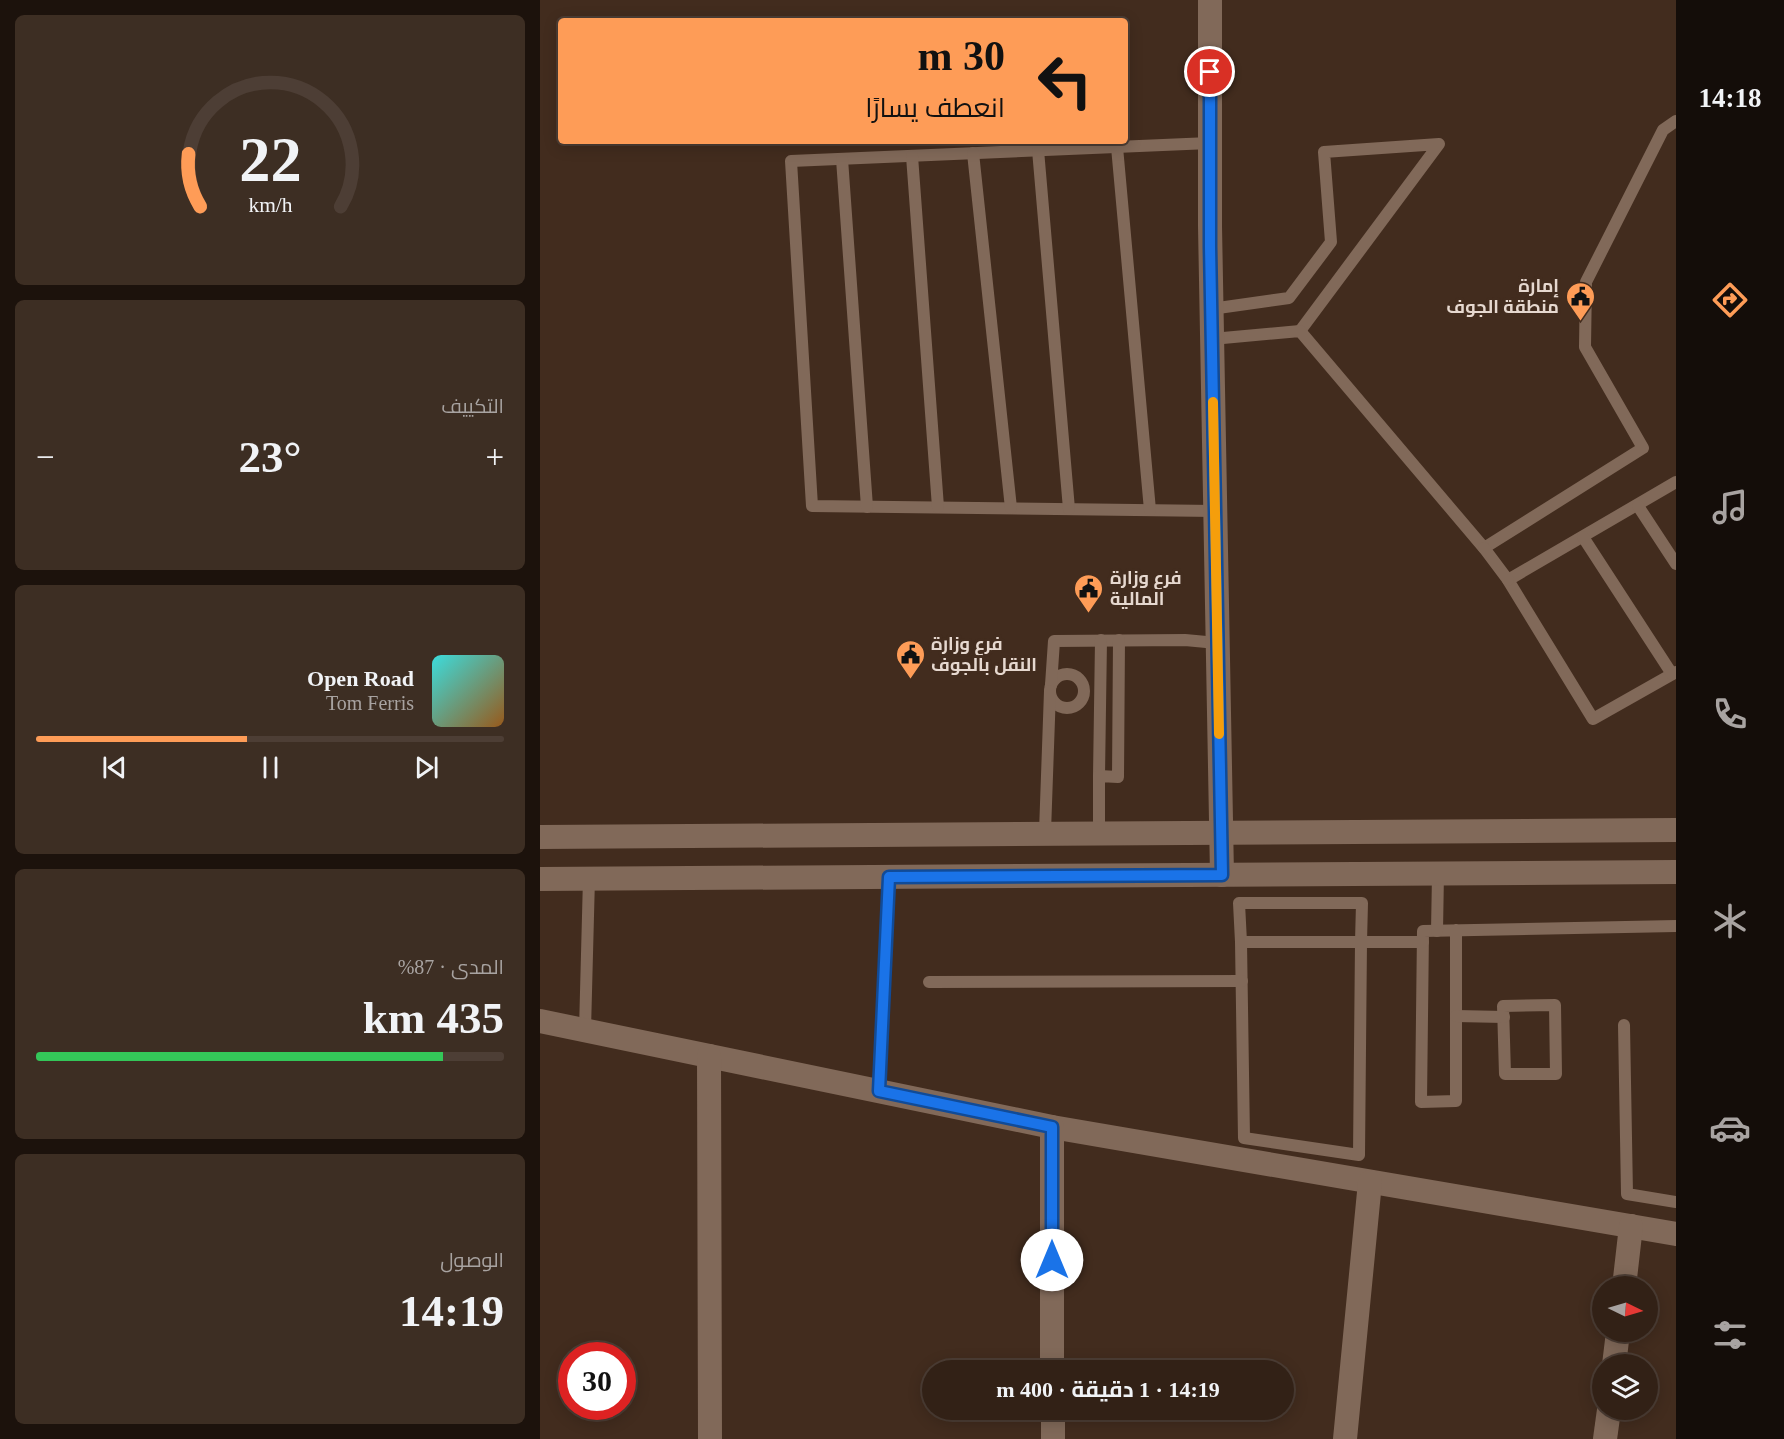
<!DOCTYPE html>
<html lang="ar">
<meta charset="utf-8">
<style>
body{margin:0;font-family:"Times New Roman",Cairo,serif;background:#3d2e23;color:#f1f3f6;direction:rtl;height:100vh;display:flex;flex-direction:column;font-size:22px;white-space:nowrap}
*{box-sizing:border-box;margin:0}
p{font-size:20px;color:#a8a3a1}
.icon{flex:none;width:33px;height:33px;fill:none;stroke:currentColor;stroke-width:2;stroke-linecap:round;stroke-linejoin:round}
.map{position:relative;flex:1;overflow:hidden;direction:ltr}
.sheet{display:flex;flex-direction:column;gap:15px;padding:15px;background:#1c120c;width:540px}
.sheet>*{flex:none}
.guide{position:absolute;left:18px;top:18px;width:570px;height:126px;border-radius:6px;box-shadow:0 3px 15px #0003,0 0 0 2px #4d3e35;direction:rtl;background:#fe9c57;color:#111;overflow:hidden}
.needle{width:39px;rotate:95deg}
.tools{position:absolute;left:1052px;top:1276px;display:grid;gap:12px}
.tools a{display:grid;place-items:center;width:66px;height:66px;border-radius:50%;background:#322116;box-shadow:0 3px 15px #0003,0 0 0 2px #4d3e35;font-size:30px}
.speed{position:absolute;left:18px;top:1342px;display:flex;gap:12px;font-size:30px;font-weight:700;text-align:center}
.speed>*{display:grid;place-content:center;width:78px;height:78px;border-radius:50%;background:#322116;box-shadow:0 3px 15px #0003,0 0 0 2px #4d3e35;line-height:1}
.speed .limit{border:9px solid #d22;background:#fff;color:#111}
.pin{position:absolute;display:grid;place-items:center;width:51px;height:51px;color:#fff;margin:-26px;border:3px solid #fff;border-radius:50%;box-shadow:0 2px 6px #0007}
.me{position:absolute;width:66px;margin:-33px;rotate:0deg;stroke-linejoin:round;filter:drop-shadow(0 0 4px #0008)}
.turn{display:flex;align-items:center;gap:21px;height:126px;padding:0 24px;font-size:27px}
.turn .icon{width:78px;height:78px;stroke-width:2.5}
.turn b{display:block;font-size:42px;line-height:51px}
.big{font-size:45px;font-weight:700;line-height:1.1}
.sheet .widget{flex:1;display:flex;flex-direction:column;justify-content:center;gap:9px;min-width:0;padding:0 21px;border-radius:9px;background:#3d2e23}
.sheet .dial{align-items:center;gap:0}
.dial svg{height:156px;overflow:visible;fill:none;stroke:#4d3e35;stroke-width:7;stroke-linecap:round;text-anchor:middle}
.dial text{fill:#f1f3f6;stroke:none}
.song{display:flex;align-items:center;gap:18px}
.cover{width:72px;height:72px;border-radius:9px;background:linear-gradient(135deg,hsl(180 70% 55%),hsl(30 70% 35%))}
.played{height:6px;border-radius:3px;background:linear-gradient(90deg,#fe9c57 45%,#4d3e35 45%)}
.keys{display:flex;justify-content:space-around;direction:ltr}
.heat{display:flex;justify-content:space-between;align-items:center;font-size:33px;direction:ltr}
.charge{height:9px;border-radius:4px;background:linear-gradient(90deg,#34c759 87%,#4d3e35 0)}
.trip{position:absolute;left:382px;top:1360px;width:372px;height:60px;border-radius:30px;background:#322116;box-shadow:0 3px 15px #0003,0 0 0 2px #4d3e35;font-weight:700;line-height:60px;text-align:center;direction:rtl}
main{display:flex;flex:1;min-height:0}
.menu{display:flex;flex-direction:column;width:108px;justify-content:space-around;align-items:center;background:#140d09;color:#a8a3a1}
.menu .icon{width:42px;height:42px}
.menu .active{color:#fe9c57}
.menu b{font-size:27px;color:#f1f3f6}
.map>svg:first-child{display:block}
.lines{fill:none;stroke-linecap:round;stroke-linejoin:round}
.service{stroke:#816959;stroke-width:12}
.minor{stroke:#816959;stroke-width:24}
.route-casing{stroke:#114b97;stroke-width:15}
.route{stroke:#1a73e8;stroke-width:10}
.slow{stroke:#f59e0b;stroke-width:10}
.labels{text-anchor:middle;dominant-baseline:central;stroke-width:6;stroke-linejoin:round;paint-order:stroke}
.poi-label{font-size:18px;font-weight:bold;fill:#e6d8cf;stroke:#422c1e;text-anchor:start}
</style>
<main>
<nav class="menu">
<b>14:18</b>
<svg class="icon active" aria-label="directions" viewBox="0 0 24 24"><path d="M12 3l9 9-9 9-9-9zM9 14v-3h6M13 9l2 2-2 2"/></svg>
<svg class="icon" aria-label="music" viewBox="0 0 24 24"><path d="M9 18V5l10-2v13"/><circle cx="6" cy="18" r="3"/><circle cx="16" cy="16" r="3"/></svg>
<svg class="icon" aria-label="phone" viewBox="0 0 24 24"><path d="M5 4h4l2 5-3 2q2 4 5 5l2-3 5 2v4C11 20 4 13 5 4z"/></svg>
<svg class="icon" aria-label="climate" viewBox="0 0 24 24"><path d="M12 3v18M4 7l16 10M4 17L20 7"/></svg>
<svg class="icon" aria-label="car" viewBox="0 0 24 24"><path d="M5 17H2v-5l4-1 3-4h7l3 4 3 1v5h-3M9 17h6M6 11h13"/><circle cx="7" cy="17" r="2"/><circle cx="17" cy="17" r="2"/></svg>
<svg class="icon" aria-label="filters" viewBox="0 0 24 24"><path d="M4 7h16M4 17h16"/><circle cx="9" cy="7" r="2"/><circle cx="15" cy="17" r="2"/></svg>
</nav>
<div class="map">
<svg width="1136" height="1439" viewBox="0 0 1136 1439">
<rect width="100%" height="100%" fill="#422c1e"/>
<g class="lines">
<g class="service">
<path d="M670,143l-419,18 21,345 403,5"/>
<path d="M577,147l33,363"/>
<path d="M498,150l31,359"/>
<path d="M433,153l38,355"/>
<path d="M372,156l26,351"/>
<path d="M302,159l25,348"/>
<path d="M671,309l78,-11 42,-56 -7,-90 115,-8 -139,187"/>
<path d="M672,339l88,-8 184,217 159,-100 -58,-101 1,-65 77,-152 13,-9"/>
<path d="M1136,482l-168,98 85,139 83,-47"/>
<path d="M1098,506l38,58"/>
<path d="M1043,537l89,137"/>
<path d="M944,548l24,32"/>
<circle cx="527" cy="691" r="17"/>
<path d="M511,685l3,-44 131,-1 32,3"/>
<path d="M559,776l2,-136"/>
<path d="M505,832l5,-141"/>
<path d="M559,833v-57l19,1 1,-137"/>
<path d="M916,930v171l-35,1 2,-171 253,-5"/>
<path d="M897,931l1,-57"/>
<path d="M701,942l-2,-39h123l-1,39h-120l3,196 115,17 2,-213h62"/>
<path d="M389,982l313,-1"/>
<path d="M1015,1005l1,69h-51l-2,-68z"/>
<path d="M916,1016l48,1"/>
<path d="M1084,1025l3,169 49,8"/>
<path d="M45,1030l4,-152"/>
<path d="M338,1091l11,-214"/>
</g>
<g class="minor">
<path d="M670,0v226l12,649"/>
<path d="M0,837l1136,-7"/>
<path d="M0,879l1136,-7"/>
<path d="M0,1021l512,106 624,107"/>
<path d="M169,1056l1,383"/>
<path d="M512,1127v244"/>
<path d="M1084,1287l7,-61"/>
<path d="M1074,1365l4,-33"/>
<path d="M513,1410v29"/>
<path d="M805,1439l25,-257"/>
<path d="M1065,1439l4,-29"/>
</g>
</g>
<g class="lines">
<defs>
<path id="route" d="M512,1260v-133l-173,-36 10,-214 333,-2 -12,-628v-175"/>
</defs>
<use href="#route" class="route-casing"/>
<use href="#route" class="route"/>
<path class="slow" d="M673,402l6,332"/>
</g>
<defs>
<symbol id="civic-pin" viewBox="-11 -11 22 30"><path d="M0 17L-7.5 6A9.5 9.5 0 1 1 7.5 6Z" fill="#fe9c57" stroke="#422c1e"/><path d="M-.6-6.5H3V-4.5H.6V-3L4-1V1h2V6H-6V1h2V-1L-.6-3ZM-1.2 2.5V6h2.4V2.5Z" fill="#111"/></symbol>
</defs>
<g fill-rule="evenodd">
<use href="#civic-pin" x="1024" y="280" width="33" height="45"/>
<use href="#civic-pin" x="532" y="572" width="33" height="45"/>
<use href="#civic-pin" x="354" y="638" width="33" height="45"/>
</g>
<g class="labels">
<g class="poi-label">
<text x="1019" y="286" text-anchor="end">إمارة<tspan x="1019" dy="21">منطقة الجوف</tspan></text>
<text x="570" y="578">فرع وزارة<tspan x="570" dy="21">المالية</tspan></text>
<text x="391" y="644">فرع وزارة<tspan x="391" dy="21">النقل بالجوف</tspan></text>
</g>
</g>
</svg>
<div class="tools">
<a><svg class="needle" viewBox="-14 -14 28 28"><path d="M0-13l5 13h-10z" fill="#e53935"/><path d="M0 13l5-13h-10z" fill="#a8a3a1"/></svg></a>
<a><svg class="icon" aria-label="layers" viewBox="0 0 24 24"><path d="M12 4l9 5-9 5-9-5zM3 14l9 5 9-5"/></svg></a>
</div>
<div class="speed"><div class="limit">30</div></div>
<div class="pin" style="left:670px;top:72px;background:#d93025"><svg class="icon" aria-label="arrive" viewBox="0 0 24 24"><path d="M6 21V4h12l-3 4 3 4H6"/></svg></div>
<svg class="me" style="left:512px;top:1260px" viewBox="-20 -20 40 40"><circle r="19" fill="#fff"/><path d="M0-13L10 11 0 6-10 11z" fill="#1a73e8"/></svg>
<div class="trip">14:19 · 1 دقيقة · 400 m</div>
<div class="guide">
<div class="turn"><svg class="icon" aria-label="left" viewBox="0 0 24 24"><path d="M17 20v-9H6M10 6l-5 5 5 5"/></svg><div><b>30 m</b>انعطف يسارًا</div></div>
</div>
</div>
<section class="sheet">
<div class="widget dial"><svg viewBox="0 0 100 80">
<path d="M14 69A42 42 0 1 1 86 69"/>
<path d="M14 69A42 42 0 0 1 8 42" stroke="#fe9c57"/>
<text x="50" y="56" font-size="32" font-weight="700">22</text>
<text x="50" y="72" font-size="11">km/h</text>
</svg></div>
<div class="widget"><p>التكييف</p>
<div class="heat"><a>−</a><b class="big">23°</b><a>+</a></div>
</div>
<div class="widget">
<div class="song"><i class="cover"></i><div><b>Open Road</b><p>Tom Ferris</p></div></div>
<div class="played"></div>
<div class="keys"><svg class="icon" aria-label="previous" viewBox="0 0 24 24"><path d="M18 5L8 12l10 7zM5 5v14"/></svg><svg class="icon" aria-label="pause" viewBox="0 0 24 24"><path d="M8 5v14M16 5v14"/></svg><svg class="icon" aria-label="next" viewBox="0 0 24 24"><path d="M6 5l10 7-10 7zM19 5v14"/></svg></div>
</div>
<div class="widget"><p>المدى · 87%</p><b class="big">435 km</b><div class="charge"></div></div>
<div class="widget"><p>الوصول</p><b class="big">14:19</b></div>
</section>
</main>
